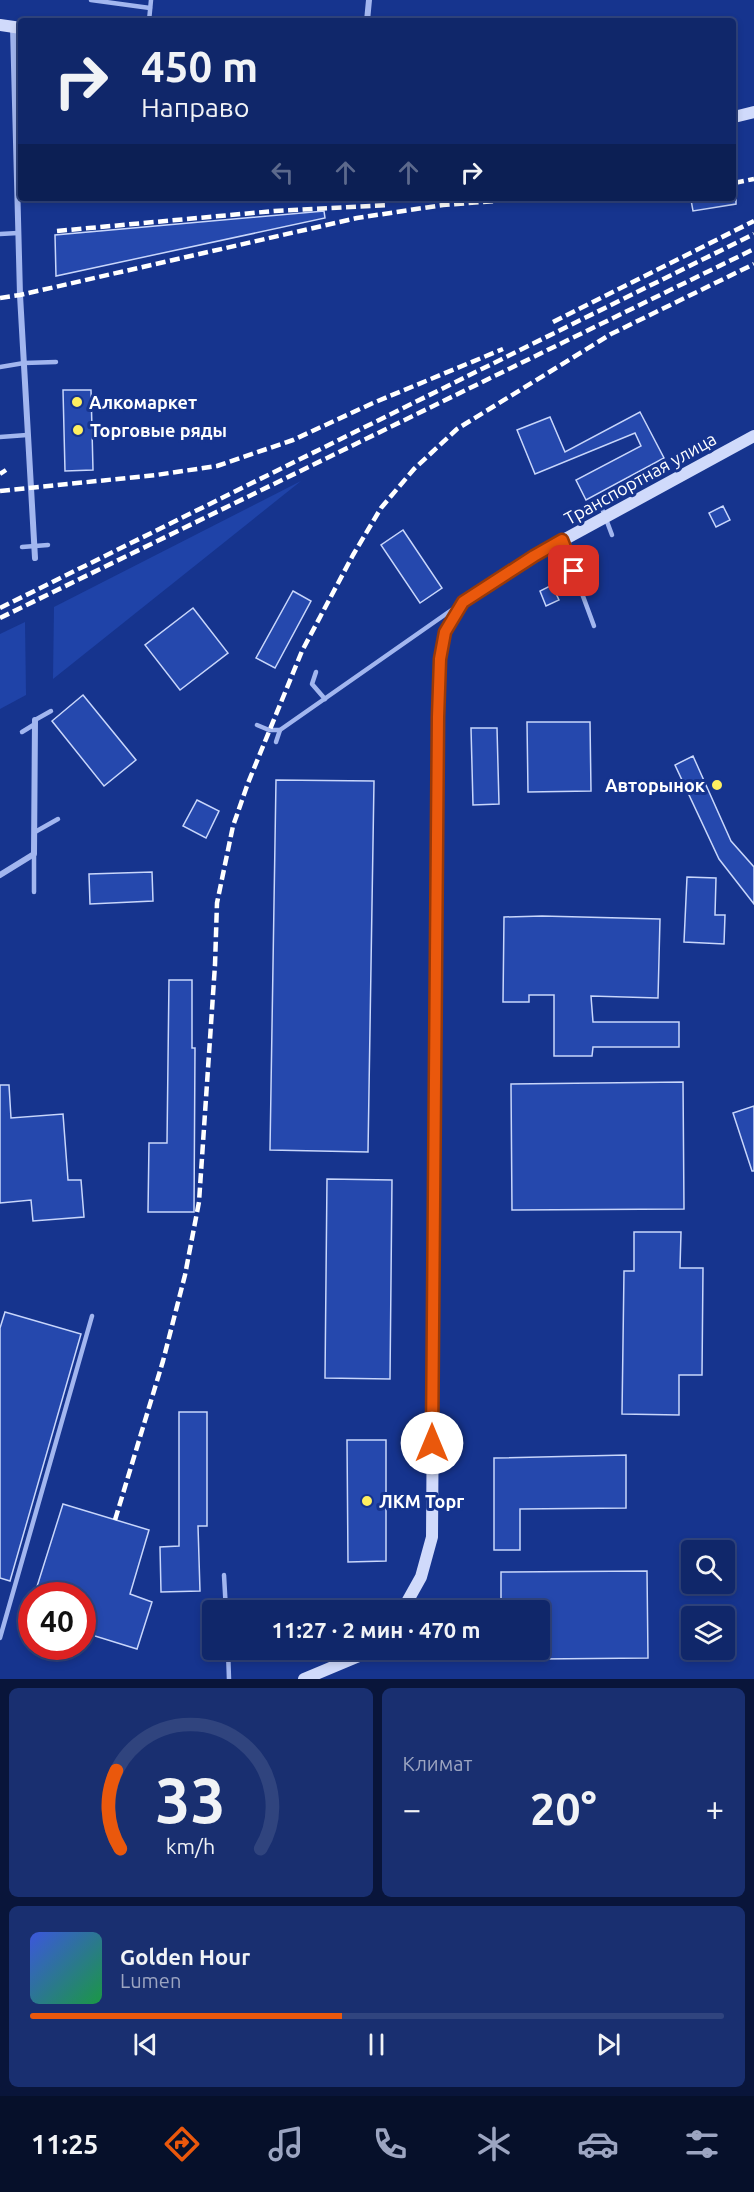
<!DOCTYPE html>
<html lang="ru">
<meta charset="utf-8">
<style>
body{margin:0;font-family:Ubuntu,sans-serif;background:#192f70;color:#f1f3f6;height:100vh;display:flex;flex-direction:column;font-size:22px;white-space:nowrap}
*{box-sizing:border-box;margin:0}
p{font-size:20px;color:#9ca5c1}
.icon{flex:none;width:33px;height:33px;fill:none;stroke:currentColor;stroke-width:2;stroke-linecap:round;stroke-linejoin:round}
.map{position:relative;height:1679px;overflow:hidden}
.panel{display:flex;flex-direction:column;gap:9px;padding:9px;background:#09153a;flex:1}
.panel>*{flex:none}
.guide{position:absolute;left:18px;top:18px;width:718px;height:183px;border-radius:6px;box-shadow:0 3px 9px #0003,0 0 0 2px #30447e;background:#10276a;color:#f1f3f6;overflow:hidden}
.fabs{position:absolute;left:681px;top:1540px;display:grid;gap:12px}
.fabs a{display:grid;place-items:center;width:54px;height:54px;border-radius:6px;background:#10276a;box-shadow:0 3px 9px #0003,0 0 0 2px #30447e;font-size:30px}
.speed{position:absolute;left:18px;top:1582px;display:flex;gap:12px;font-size:30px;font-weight:700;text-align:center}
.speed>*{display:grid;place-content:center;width:78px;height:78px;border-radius:50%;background:#10276a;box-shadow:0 3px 9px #0003,0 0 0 2px #30447e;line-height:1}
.speed .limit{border:9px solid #d22;background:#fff;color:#111}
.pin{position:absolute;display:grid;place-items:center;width:51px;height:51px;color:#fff;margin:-26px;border-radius:12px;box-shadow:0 3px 9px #0006}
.me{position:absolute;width:66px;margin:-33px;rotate:0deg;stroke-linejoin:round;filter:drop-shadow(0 0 4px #0008)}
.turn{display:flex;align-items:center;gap:21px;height:126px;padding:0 24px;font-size:27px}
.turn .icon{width:78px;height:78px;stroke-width:2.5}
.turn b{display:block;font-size:42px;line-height:51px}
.lanes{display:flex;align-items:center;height:57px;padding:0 24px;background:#0003;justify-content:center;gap:30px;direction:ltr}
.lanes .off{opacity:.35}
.big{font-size:45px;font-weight:700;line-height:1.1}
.panel .card{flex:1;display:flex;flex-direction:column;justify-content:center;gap:9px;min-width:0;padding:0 21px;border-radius:9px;background:#192f70}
.panel .dial{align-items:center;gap:0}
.dial svg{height:156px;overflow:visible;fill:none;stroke:#30447e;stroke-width:7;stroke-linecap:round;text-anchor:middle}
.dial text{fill:#f1f3f6;stroke:none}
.song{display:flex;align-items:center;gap:18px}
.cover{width:72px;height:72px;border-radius:9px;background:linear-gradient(135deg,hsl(230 70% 55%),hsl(140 70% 35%))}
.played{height:6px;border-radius:3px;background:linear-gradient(90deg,#ea580c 45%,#30447e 45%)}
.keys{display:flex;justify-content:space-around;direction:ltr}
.heat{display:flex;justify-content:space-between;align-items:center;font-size:33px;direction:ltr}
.panel .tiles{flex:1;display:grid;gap:9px;grid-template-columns:1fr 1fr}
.card:last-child{grid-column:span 2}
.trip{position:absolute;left:202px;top:1600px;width:348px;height:60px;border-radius:6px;background:#10276a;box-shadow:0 3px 9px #0003,0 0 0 2px #30447e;font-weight:700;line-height:60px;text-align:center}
.tab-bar{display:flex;height:96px;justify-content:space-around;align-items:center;background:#06102a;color:#9ca5c1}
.tab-bar .icon{width:42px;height:42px}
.tab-bar .on{color:#ea580c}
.tab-bar b{font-size:27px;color:#f1f3f6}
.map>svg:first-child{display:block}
.green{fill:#1f43a8}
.building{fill:#2548ad;stroke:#c8d6fb;stroke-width:1.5}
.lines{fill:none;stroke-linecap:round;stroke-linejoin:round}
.lane{stroke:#a2b6ef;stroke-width:4.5}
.street{stroke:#a2b6ef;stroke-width:6}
.secondary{stroke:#d0dafb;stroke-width:12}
.rail{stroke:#fff;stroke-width:4.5;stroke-dasharray:10 4.5;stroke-linecap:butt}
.route-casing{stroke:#983908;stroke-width:15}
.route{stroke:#ea580c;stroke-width:10}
.poi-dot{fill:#ffef60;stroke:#16348e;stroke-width:2}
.labels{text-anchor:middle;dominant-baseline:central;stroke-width:6;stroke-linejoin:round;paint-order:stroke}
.poi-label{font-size:18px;font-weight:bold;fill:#fff;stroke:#16348e;text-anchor:start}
.street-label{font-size:18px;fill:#fff;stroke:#16348e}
</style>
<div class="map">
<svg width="754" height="1679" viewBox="0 0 754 1679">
<rect width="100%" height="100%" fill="#16348e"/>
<g class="green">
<path d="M301,481l-248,198 1,-72z"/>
<path d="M25,622l1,73 -26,14v-75z"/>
</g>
<g class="building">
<path d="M705,198h31v6l-43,7 -2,-11z"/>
<path d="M324,211l1,7 -269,58 -1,-41z"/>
<path d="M63,390h28l2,80 -28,1z"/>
<path d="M640,412l24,46 -78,42 -10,-20 65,-34 -6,-13 -100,41 -18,-44 33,-13 15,35z"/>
<path d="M723,506l7,14 -14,7 -7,-14z"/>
<path d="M403,530l39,58 -22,15 -39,-58z"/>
<path d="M552,585l7,15 -13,6 -6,-15z"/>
<path d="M293,591l18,10 -36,67 -19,-10z"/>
<path d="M193,608l35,45 -48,37 -35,-45z"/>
<path d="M83,695l53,65 -32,26 -52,-65z"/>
<path d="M527,722h63l1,69 -63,1z"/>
<path d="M471,728h26l2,76 -26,1z"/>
<path d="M693,756l38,85 23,26v37l-35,-45 -44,-94z"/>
<path d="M276,780l98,1 -6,371 -98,-2z"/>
<path d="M197,800l22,11 -13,27 -23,-12z"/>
<path d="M152,872l1,29 -63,3 -1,-30z"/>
<path d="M687,877l29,1 -1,37h10l-1,29 -40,-2z"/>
<path d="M542,916l118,3 -2,79 -67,-2 2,26h86v25h-86l-1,9h-38v-61h-25v7h-26l1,-85z"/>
<path d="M169,980h23v68h3l-1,164h-46l1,-69h18z"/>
<path d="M683,1082l1,127 -172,1 -1,-126z"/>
<path d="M0,1085h9l2,33 52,-4 5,66h13l3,37 -51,4 -2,-21 -31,3z"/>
<path d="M754,1106v65h-2l-19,-58z"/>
<path d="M327,1179l65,1 -2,199 -65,-1z"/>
<path d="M634,1232h47l-1,36h23l-1,107h-23v40l-57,-1 2,-143h10z"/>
<path d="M5,1312l76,22 -71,247 -10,-3v-250z"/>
<path d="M179,1412h28v114h-9l2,65 -39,1 -1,-45 19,-1z"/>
<path d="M347,1440h39v121l-38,1z"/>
<path d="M626,1455v53l-106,1v41h-26v-92z"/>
<path d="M63,1504l86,26 -19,64 22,8 -15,47 -55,-17v-36h-48z"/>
<path d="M647,1571l1,87 -108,1v-48h-39v-39z"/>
</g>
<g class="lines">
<g class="lane">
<path d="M91,0l59,8"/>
<path d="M149,21l2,-21"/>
<path d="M0,234l18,-1"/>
<path d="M0,367l24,-4 32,-1"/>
<path d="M0,437l27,-2"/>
<path d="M603,511l9,24"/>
<path d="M563,542l31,84"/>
<path d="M22,547l26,-2"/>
<path d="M316,672l-4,12 13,15"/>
<path d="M35,720l16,-9"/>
<path d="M257,725l12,5h11"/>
<path d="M22,732l13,-8"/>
<path d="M276,742l4,-12 173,-121"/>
<path d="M35,832l23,-13"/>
<path d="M34,854v38"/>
<path d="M224,1575l2,36"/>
<path d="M0,1638l92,-322"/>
<path d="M228,1650l1,29"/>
</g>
<g class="street">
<path d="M367,21l2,-21"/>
<path d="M13,27l7,268 15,263"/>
<path d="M0,875l34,-21 1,-134"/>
</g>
<g class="secondary">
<path d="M0,25l21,3"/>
<path d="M734,117l20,-5"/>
<path d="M402,1611l19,-34 11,-40 6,-844 2,-34 5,-28 18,-29 71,-46 220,-120"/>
<path d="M304,1679l55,-23 6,-6"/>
</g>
<g class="rail">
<path d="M734,183l20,-4"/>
<path d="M57,231l217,-20 115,-6"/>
<path d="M0,298l20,-3 337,-77 86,-13 92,-7"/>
<path d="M553,322l201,-101"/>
<path d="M0,474l6,-4"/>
<path d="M0,491l156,-16 61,-9 76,-26 80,-37 130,-54"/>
<path d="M0,608l754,-374"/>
<path d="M0,618l754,-369"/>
<path d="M115,1520l48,-159 22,-86 14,-73 16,-237 2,-62 16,-77 15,-43 54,-132 51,-96 28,-47 33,-39 43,-40 154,-95 143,-70"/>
</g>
</g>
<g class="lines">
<defs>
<path id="route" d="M432,1443l6,-726 2,-58 5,-27 18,-30 71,-46 28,-16 12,31"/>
</defs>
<use href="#route" class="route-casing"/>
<use href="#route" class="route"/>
</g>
<g class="poi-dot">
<circle cx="77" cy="402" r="6"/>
<circle cx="78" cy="430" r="6"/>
<circle cx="717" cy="785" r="6"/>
<circle cx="367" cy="1501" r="6"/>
</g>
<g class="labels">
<g class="poi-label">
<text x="89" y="402">Алкомаркет</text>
<text x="90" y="430">Торговые ряды</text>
<text x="705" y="785" text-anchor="end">Авторынок</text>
<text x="379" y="1501">ЛКМ Торг</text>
</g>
<g class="street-label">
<text transform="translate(640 478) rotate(-29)">Транспортная улица</text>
</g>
</g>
</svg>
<div class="fabs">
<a><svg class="icon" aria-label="search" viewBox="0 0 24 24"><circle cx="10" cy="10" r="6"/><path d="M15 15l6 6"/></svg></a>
<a><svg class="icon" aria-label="layers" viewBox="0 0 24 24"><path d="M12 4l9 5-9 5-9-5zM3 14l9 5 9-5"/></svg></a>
</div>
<div class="speed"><div class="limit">40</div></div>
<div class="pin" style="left:574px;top:571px;background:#d93025"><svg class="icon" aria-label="arrive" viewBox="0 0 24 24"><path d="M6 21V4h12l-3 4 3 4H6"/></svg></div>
<svg class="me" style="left:432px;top:1443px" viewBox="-20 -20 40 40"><circle r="19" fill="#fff"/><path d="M0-13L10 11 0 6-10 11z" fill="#ea580c"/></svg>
<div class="trip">11:27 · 2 мин · 470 m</div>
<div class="guide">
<div class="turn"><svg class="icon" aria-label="right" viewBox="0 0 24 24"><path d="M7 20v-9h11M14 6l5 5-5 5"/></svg><div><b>450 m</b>Направо</div></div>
<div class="lanes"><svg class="icon off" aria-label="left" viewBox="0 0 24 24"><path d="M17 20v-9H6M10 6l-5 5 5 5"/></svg><svg class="icon off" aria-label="ahead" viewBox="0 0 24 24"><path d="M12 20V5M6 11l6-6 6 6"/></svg><svg class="icon off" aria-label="ahead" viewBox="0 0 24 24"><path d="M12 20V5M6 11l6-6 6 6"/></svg><svg class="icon" aria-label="right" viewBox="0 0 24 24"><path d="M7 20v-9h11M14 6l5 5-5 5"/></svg></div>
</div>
</div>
<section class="panel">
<div class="tiles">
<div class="card dial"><svg viewBox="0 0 100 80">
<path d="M14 69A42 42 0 1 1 86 69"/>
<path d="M14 69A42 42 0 0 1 12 29" stroke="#ea580c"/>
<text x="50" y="56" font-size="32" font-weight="700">33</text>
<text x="50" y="72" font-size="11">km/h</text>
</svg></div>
<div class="card"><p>Климат</p>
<div class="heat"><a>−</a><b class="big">20°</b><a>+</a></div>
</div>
<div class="card">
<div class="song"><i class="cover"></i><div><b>Golden Hour</b><p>Lumen</p></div></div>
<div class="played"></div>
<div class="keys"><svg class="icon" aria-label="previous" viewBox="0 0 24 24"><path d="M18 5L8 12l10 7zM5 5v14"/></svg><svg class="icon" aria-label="pause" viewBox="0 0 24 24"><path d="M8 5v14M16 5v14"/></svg><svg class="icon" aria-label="next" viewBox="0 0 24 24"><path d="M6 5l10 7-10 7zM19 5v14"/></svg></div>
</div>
</div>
</section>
<nav class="tab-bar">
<b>11:25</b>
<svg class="icon on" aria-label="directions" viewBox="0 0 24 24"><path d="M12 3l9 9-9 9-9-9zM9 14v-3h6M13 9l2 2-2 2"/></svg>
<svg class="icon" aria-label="music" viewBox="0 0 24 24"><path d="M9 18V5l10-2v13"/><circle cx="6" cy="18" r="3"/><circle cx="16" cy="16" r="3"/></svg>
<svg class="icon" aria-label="phone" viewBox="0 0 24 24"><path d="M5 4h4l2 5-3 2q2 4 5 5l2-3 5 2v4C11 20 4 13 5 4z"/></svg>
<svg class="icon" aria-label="climate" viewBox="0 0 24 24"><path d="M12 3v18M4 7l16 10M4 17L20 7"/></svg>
<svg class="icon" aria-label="car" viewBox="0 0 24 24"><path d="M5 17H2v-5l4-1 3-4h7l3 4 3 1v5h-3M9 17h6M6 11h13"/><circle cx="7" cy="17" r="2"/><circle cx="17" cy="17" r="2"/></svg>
<svg class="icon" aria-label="filters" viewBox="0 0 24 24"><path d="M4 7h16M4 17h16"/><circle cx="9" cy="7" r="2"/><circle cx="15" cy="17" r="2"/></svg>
</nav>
